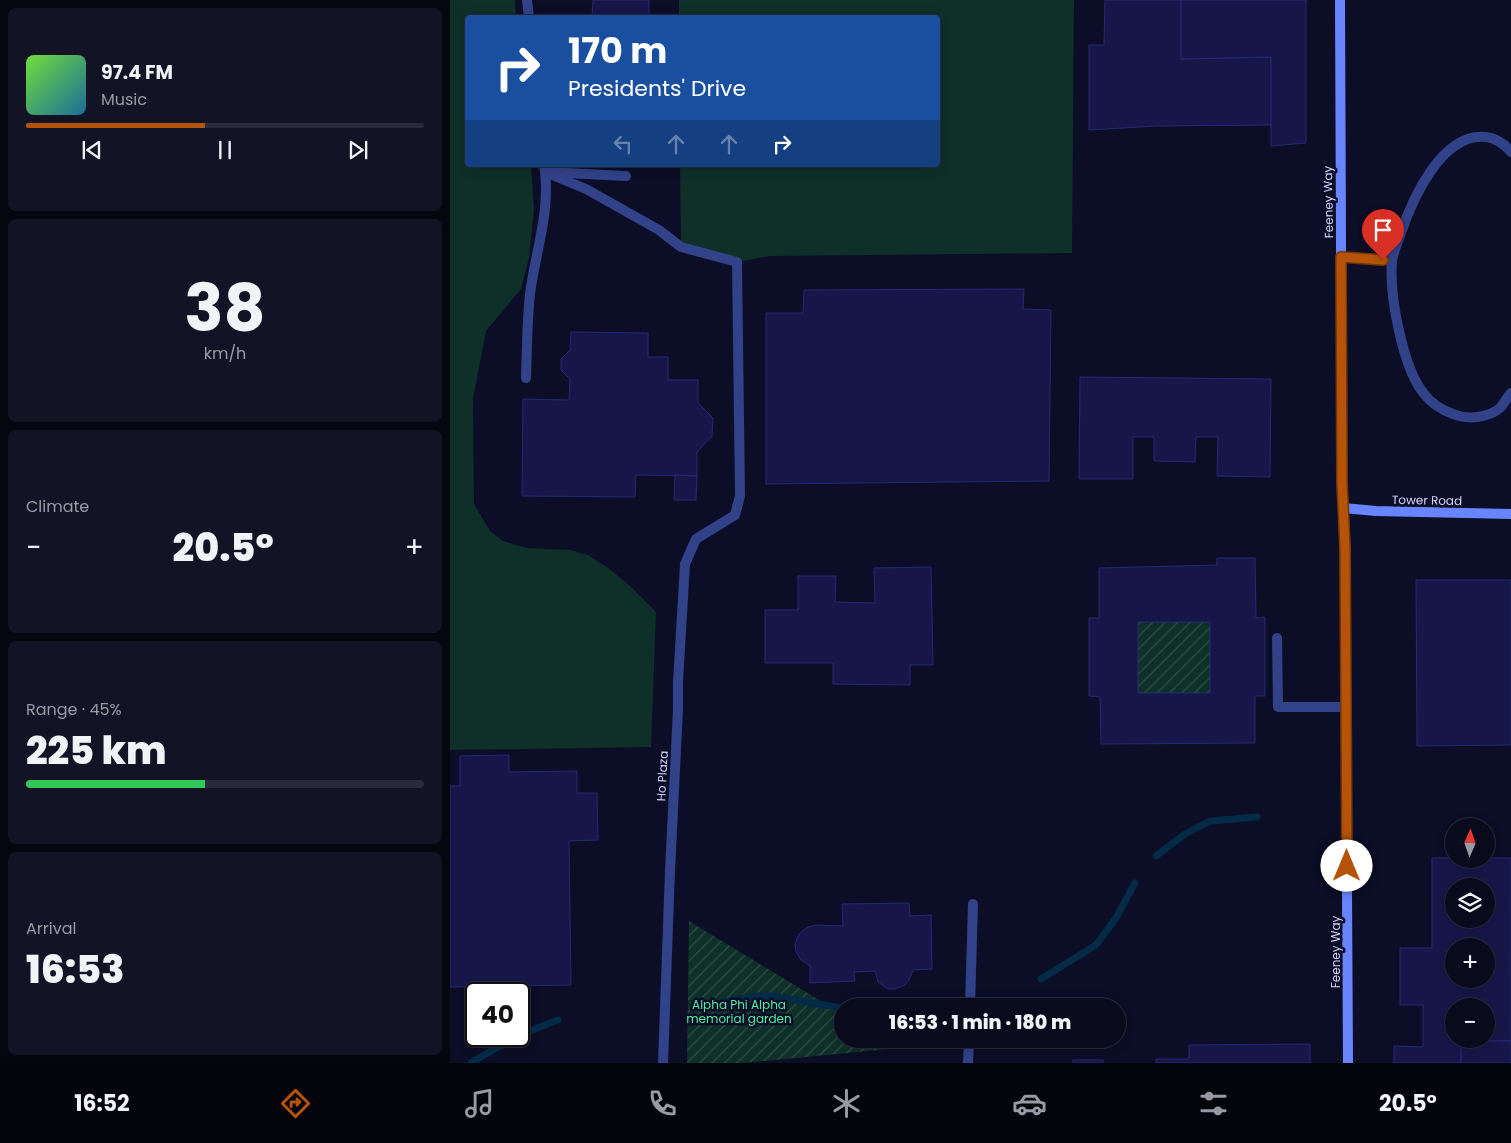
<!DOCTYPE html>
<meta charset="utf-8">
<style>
body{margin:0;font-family:Poppins,sans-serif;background:#121325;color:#f1f3f6;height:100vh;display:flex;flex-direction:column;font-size:19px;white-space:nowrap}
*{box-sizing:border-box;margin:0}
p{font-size:16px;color:#999aa3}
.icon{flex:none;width:28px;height:28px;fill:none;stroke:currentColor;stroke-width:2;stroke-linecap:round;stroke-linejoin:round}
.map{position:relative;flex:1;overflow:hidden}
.panel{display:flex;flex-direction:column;gap:8px;padding:8px;background:#05060f;width:450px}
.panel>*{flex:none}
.top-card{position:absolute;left:15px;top:15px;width:475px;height:152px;border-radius:5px;box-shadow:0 2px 12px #0003,0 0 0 1px #292b3b;background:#1a4fa0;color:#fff;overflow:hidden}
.needle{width:32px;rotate:2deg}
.tools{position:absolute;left:995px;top:818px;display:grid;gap:10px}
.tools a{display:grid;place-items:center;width:50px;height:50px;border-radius:50%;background:#090a1c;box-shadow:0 2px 12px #0003,0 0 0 1px #292b3b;font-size:25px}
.speed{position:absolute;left:15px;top:982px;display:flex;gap:10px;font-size:25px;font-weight:700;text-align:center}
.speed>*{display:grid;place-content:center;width:65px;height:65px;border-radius:50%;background:#090a1c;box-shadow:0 2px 12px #0003,0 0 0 1px #292b3b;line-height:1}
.speed .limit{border:2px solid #111;border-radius:8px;background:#fff;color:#111}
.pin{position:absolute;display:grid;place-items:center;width:42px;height:42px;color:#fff;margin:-51px -21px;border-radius:50% 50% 50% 0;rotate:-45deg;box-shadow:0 0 5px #0007}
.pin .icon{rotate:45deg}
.me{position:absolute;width:55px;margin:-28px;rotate:0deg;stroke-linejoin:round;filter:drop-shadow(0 0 4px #0008)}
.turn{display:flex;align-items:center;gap:18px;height:105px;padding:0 20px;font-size:22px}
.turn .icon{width:65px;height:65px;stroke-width:2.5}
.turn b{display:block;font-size:35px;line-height:42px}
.lanes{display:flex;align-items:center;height:48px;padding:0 20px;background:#0003;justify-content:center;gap:25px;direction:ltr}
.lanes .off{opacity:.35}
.big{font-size:38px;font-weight:800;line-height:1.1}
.panel .widget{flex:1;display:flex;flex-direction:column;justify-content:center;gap:8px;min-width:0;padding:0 18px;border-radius:8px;background:#121325}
.panel .dial{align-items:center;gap:0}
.dial b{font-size:65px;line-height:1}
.song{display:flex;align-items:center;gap:15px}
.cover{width:60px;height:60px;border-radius:8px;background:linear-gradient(135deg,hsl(100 70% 55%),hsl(200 70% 35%))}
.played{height:5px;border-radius:2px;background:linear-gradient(90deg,#b45309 45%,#292b3b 45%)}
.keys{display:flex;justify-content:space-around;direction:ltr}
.heat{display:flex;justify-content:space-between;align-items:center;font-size:28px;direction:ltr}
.charge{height:8px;border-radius:4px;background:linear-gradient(90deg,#34c759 45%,#292b3b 0)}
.trip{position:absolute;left:384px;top:998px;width:292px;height:50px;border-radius:25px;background:#090a1c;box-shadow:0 2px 12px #0003,0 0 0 1px #292b3b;font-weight:800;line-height:50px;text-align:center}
.menu{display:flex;height:80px;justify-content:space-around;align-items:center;background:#04040b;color:#999aa3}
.menu .icon{width:35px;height:35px}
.menu .active{color:#b45309}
.menu b{font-size:22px;color:#f1f3f6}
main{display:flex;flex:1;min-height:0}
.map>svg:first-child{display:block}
.grass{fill:#0e3028}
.garden{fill:url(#garden-furrows)}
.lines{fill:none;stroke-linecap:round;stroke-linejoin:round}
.stream{stroke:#042b46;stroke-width:7}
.building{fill:#161748;stroke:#262877;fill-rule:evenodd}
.lane{stroke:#324289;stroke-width:10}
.street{stroke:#324289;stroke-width:10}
.secondary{stroke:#6885ff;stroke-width:10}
.route-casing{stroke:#753606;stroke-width:12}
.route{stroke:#b45309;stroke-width:9}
.labels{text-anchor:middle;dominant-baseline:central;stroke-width:5;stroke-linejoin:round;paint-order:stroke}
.street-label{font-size:12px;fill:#d1d6ff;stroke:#0c0d26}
.park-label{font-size:12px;fill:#50eca2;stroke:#0c0d26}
</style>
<main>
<section class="panel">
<div class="widget">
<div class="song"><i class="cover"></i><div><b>97.4 FM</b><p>Music</p></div></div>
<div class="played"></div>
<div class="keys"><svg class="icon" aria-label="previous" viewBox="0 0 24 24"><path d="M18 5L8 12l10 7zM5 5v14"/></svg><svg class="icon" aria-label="pause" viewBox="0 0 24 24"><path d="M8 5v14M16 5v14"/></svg><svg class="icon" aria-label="next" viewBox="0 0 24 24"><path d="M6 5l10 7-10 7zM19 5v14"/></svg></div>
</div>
<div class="widget dial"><b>38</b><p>km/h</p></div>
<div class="widget"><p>Climate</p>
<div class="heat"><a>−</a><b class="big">20.5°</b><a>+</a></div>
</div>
<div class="widget"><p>Range · 45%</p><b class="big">225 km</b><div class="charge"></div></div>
<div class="widget"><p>Arrival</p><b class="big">16:53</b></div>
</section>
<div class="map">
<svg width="1061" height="1063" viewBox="0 0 1061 1063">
<defs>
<pattern id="garden-furrows" width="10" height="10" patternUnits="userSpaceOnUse" patternTransform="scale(1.25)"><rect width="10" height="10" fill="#0e3028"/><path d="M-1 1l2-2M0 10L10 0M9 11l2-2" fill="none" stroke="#304d48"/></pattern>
</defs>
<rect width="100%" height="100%" fill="#0c0d26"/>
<g class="grass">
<path d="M0,0h65l1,17 -48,1v147h63l3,44 -5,49 -8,31 -35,42 -13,68 1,105 16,27 13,10 24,7 43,2 18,5 20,13 21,17 27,27 -5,135 -201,3z"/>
<path d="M229,0h395l-2,253 -302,3 -33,6 -56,-15 -1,-82h258v-147l-259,-1z"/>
</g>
<g class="garden">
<rect x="688" y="622" width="72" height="71"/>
<path d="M239,921l153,93v25h41l16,9 -156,15h-56z"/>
</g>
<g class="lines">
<g class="stream">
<path d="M706,856l29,-22 25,-13 47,-4"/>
<path d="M591,979l55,-34 20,-27 19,-35"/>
<path d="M256,1005l50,-9h16l70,12"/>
<path d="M21,1063c27,-17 56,-32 87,-43"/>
</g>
</g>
<g class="building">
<path d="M143,0h56v18h-57z"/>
<path d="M655,0h76v59l90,-2v68l-114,1 -68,4v-85h15z"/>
<path d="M731,0h125v143l-35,3v-89l-90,2z"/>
<path d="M574,289l-1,20 28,1 -2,171 -283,3v-171h37l1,-23z"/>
<path d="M121,332l77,1v24h20v23h30v23l15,15 -1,18 -15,16v24l-61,-1 -1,22 -113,-1 1,-97 46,1 1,-21 -9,-9v-11l9,-9z"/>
<path d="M630,377l191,2 -1,98 -53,-1 1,-39h-22l-1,25 -41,-1v-24h-21v42h-54z"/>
<path d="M225,475l22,1 -1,24h-22z"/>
<path d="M767,558h38l1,60 9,-1v79h-10v47l-154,1 -1,-47 -11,-1v-78h10v-50l118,-3zM688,622h72v71h-72z"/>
<path d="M481,567l2,98h-23v20l-77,-1v-21h-68v-53h33v-34h38l-1,26 40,1 -1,-35z"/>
<path d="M966,580h95v165l-94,1z"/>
<path d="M59,755v17l68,-1v22h20l1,47 -29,1 2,144 -121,2v-201h10v-30z"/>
<path d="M982,858h79v183h-50v22h-67v-17l29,1v-42h-23v-57h32zM1004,886h32v33h-32zM1004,946h32v33h-32zM1004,1006h32v33h-32z"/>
<path d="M459,903l1,13 21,-1 1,54 -19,1 -4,10 -4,5 -10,4h-7l-10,-7 -3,-11 -21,1 1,9 -45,2v-17l-10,-7 -4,-8 -1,-7 4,-10 7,-6 9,-3 28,1 -1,-22z"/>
<rect x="1011" y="1041" width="50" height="22"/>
<path d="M860,1044v19h-154v-4h33v-14z"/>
<rect x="623" y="1060" width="30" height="3"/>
</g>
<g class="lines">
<g class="lane">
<path d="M1061,152c-6,-8 -16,-14 -25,-15 -45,-5 -75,65 -86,99 -3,8 -7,17 -8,25 -3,34 11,109 33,134 7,9 17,15 28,19 14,6 35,4 47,-6 4,-4 7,-11 11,-15"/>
<path d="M891,257l51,3"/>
<path d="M76,378c1,-28 1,-56 4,-84 5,-40 20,-81 15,-122l81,4"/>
<path d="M827,638l1,69h68"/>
<path d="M520,1006l3,-102"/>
<path d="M518,1063l1,-24"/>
</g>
<g class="street">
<path d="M77,0l2,18"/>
<path d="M94,165l1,7 41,17 73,41 22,17 56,15 3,234 -5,19 -39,24 -11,25 -7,118v27l-8,162 -7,192"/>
</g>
<g class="secondary">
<path d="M890,0l2,483 3,64 3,516"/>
<path d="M893,508l33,3 135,3"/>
</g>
</g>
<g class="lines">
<defs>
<path id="route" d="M897,866l-2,-319 -3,-64 -1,-226 42,3"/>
</defs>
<use href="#route" class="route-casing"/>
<use href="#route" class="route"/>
</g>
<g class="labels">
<g class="street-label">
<text transform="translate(878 202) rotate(-91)">Feeney Way</text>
<text transform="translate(977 500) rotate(1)">Tower Road</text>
<text transform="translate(212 776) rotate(-87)">Ho Plaza</text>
<text transform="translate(885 952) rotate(-90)">Feeney Way</text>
</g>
<g class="park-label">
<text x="289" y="1004">Alpha Phi Alpha<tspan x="289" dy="14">memorial garden</tspan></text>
</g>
</g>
</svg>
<div class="tools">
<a><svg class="needle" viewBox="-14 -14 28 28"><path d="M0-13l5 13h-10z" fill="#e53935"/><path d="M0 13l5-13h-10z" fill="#999aa3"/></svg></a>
<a><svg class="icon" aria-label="layers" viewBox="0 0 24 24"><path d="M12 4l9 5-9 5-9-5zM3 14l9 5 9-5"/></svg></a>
<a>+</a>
<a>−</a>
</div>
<div class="speed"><div class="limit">40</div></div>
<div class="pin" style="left:933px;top:260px;background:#d93025"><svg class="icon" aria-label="arrive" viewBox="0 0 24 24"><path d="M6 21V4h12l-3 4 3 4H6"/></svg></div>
<svg class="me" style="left:897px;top:866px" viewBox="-20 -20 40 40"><circle r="19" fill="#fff"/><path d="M0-13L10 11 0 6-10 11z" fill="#b45309"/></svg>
<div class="trip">16:53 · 1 min · 180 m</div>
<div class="top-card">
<div class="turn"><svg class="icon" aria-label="right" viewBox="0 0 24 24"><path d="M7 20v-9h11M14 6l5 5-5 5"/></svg><div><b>170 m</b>Presidents' Drive</div></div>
<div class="lanes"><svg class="icon off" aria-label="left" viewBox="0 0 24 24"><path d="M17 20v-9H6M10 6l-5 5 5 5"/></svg><svg class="icon off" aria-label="ahead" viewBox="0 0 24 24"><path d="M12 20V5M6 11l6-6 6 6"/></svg><svg class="icon off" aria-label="ahead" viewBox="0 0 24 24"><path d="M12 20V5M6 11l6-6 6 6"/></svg><svg class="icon" aria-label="right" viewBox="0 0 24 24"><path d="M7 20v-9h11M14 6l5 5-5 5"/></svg></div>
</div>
</div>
</main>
<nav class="menu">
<b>16:52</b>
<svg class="icon active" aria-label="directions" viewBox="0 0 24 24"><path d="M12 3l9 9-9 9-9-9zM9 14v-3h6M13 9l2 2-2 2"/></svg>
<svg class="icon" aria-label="music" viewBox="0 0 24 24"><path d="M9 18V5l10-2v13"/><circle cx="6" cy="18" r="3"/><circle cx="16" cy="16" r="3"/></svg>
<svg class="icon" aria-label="phone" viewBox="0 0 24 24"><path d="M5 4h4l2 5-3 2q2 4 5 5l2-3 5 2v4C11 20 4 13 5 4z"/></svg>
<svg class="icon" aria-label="climate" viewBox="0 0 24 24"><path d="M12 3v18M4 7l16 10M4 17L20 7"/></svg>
<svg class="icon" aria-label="car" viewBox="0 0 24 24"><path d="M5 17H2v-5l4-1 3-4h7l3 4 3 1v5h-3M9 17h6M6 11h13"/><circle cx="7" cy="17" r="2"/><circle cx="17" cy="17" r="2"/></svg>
<svg class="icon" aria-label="filters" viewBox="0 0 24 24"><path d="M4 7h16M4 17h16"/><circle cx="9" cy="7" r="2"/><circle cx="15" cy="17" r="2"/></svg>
<b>20.5°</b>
</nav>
